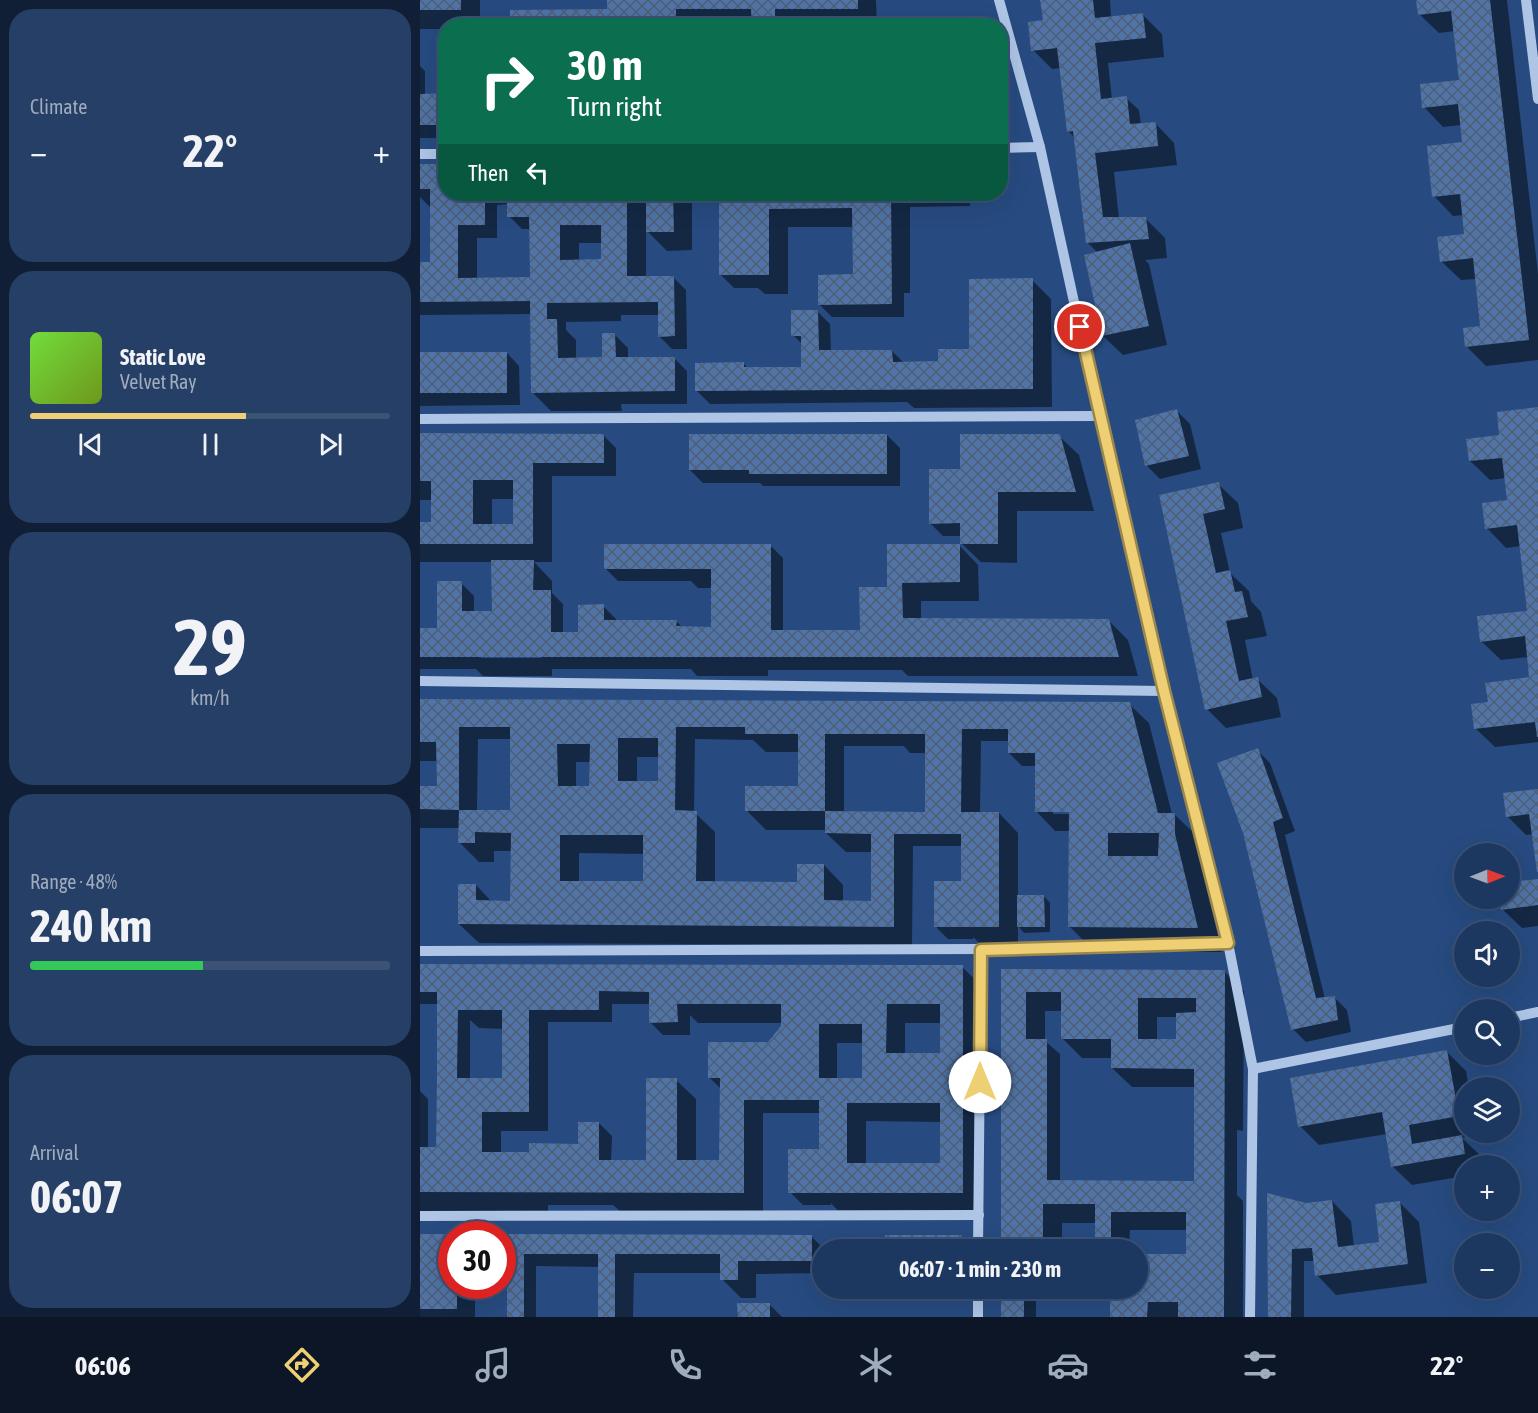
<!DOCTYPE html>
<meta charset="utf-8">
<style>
body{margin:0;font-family:"Asap Condensed",sans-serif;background:#253f66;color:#f1f3f6;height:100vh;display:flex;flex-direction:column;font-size:22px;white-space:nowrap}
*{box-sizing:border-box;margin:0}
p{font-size:20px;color:#a0acbd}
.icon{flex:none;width:33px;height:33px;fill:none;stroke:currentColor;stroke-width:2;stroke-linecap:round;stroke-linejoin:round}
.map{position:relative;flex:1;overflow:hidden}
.side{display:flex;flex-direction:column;gap:9px;padding:9px;background:#101f35;width:420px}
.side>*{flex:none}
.guide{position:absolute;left:18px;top:18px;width:570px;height:183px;border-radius:24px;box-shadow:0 6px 24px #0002,0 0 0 2px #3b5275;background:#0b6e4f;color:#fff;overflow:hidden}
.needle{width:39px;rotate:89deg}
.tools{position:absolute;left:1034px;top:843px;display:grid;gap:12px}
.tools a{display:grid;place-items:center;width:66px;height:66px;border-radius:50%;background:#1d3860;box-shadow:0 6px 24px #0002,0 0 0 2px #3b5275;font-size:30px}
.speed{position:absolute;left:18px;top:1221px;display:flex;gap:12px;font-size:30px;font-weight:700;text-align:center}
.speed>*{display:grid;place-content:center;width:78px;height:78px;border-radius:50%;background:#1d3860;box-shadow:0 6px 24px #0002,0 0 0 2px #3b5275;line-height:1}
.speed .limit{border:9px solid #d22;background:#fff;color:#111}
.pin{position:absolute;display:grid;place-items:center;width:51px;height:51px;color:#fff;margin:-26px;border:3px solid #fff;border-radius:50%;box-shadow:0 2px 6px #0007}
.me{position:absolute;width:66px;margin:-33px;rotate:0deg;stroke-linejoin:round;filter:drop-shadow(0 0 4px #0008)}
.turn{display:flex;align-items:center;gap:21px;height:126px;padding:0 30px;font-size:27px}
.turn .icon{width:78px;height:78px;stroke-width:2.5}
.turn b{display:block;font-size:42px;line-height:51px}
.then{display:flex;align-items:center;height:57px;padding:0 30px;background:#0003;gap:12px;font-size:22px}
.big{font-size:45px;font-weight:700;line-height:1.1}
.side .tile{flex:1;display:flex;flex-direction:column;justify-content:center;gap:9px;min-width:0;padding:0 21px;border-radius:24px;background:#253f66}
.side .dial{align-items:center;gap:0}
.dial b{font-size:78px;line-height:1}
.song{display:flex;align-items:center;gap:18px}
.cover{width:72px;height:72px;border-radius:9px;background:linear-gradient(135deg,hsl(100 70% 55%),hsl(80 70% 35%))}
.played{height:6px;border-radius:3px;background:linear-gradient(90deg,#eecf74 60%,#3b5275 60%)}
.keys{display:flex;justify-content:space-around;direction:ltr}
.heat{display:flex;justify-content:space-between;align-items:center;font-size:33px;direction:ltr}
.charge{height:9px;border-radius:4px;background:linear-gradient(90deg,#34c759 48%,#3b5275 0)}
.trip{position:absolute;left:392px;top:1239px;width:336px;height:60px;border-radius:30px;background:#1d3860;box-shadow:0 6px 24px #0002,0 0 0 2px #3b5275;font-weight:700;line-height:60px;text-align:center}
.tabs{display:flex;height:96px;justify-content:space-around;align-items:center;background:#0c1626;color:#a0acbd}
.tabs .icon{width:42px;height:42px}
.tabs .active{color:#eecf74}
.tabs b{font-size:27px;color:#f1f3f6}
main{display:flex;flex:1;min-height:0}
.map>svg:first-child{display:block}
.shadow{fill:#0007;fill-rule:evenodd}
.building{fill:url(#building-cross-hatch);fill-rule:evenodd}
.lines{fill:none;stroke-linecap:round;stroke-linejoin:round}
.minor{stroke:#aec5e6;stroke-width:10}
.route-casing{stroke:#9b874b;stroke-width:15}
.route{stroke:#eecf74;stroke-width:10}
</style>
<main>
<section class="side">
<div class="tile"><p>Climate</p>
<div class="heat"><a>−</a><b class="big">22°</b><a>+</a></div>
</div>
<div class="tile">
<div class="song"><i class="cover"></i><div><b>Static Love</b><p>Velvet Ray</p></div></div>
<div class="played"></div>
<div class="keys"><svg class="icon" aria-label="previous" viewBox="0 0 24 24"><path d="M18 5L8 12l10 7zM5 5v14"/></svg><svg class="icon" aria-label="pause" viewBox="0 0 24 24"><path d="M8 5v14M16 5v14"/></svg><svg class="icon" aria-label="next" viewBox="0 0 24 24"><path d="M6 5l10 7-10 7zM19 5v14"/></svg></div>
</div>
<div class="tile dial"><b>29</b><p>km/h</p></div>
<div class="tile"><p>Range · 48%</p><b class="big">240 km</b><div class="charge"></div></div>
<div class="tile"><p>Arrival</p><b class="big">06:07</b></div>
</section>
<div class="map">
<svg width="1118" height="1317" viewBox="0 0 1118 1317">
<defs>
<pattern id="building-cross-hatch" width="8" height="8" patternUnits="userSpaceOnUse" patternTransform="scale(1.5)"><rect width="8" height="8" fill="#5074a8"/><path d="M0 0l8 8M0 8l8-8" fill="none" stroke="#4e5e75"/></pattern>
</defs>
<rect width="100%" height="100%" fill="#274b80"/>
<g class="shadow">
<path d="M0,0h60v26h-34v3h-26z"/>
<path d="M188,0h268l1,26h-39l-4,-5h-49l4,5h-36v-5h-67l5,5h-179l97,-15z"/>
<path d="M622,0h68l1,18 31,-4 20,20 2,23 -56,6 4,36 14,-1 13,12 2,15 14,-2 19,20 3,22 -63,7 5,47h27l19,19 2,20 -22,2 4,4 18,81 -44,10 -20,-19 -18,-81 12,-3 -9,-9 -12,-104 -8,-8 -7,-63 -9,1 -19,-19 11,-28z"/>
<path d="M998,0h89l31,274v86l-52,6 -19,-19 15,-20 -6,-48 -15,1 -20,-19 25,-26 -2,-20 -11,1 -19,-20 29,-53 -2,-18 -18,2 -19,-20 37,-26 -6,-50 -16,2 -20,-19z"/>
<path d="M0,66l5,5v24h21v43h-26z"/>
<path d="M0,166l26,28h524v12l-60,1v86h-6v24h-72l-13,-13 36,-28 -1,-49h-66v67h-23l-7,-6h-24l-13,-13v-74h-29v49l-25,1 -21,-21v48l27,-1 13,13 1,59h-15l-13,-13v-21h-38v6l-55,1v8l10,10v19h26l13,-24 13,13v11l46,-1 13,13v33h-66l1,7h-71l-19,-19 -1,-78 -111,1v-51h12l-1,-56 -11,-11zM89,204v12l13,13h9v52l-54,-2v-41h20v-33zM159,243h24v18h-24z"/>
<path d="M612,280l19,19 1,108 -138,1 -7,-6 -197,2 -13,-13 47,-27 5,5 53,-1v-24l-9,-9 24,-24 13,13 1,28 61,-1 12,12h36l31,-13z"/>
<path d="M87,353l12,13 1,39 -100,1v-52z"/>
<path d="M1118,409v333l-43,5 -20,-19 14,-25 42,-24 -2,-22 -28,3 -20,-19 47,-29 -7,-66 -15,2 -19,-20 22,-27 -3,-23 -16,2 -20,-19z"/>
<path d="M757,411l13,13 11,45 -41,10 -13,-13 -11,-45z"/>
<path d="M0,435h183l13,13v28h-64v86h-18l18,19v12l11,11v30h17l23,-28 13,13v2h60l7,7h29v-40h-14l-7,-7h-73l-13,-13 165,-23 13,13v74h78l26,-43 72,-44 19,20 1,36h-58v19h187l20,20 10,36h-230l-6,-6h-134v6h-71l-6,-7h-139v7h-69l-7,-7h-56v-39h19l22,-47 13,13v16h19v-50h-73v-39h12l1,-23h-13zM72,499h22l1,26h-23zM61,655h60v3h-60z"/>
<path d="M467,435l13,13v38h-137l-3,-3h-57l-13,-13z"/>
<path d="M639,436l20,19 15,56h-77v52l-36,-1 -20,-19v-7h-18l-13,-13 31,-53z"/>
<path d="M798,484l20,19 5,25 -22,5 9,40 19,18 2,10 10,11 6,24 -22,4 8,40 4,-1 20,19 4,19 -55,11 -19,-19 -47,-212z"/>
<path d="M0,700l709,4 20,19 23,91h2l26,25v21l22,92h-127l-25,-25v-96h-15l-19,-20v-45h-14l-13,-13 1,-12h-29l-1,72h19l19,20v63h26l6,7v29l-26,1 -6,-7v20h-36l-9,-9v2h-25l-13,-13 28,-41v-39h-50l-1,99 -433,-2 -20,-19 17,-39 16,17h20v-51h-18v11h-15l-19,-19v-15h-40v-40h18v-27h-18zM58,739h34v72h-35zM275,739l58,1 13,12h33v36l-53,22 20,20h60v3l20,19h27l-1,50h-29v-17l-19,-20 -25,18h-84v-51l-21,-20zM424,746h60l6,7h17v60h-83zM217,757h22v25h-22zM156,762h15v26h-15zM633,811h17v3h-17zM159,853l66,1v29l-66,-1z"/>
<path d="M837,750l13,13 25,68 -10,4 40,164 9,-2 13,13 4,22 -45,10 -13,-13 -49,-196z"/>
<path d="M1118,791l-5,43 -7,1 -19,-19z"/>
<path d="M1118,880v46l-16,2 -20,-19 7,-11v-14z"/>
<path d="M0,966l542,1 20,19 -1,226h-142l-8,-9v2h-28l-13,-13 30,-41v-38h-57v99l-143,-1 -7,-6h-65v6h-128v-120l8,8v49h10v-144h-18zM192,1004h38v18l13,13h27v-20l8,8h85v4l-14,17 -59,34 11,11v73h-25v-63l-20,-19 -29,82h-36l1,-26 -13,-13 -19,22 -52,8h-27v-22h47v-109h64zM50,1020l9,8 25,1v50h-34zM485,1023h36v32h-36zM417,1043h26v37h-26zM446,1121l75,1v42h-75z"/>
<path d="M582,971h222l20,20 -1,140 -6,-1v65l6,6v116h-131l25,-29v-32h50v-26h-57l-1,20h-32v-27h-35v27h-60zM625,1011h17v27l20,20h30v10l20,19h64v95h-136v-128l-15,-13zM737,1017h21v24h-21z"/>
<path d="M1027,1052l19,19 3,17h-5v44h13v3l-15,3 19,18 2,10h-19v10l-52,9 -20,-19 -5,-32 -68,11 -19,-19z"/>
<path d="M849,1195l39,10 24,-4 19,20 3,26 27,-3 18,-42 20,20 8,61 -91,12 -19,-20 -2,-14h-11v56h-35z"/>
<path d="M0,1236l32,50h23v31h-55z"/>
<path d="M82,1236h309l13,13 -2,1v23l-66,1v24h-15l-19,-19v-6h-88l-1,44h-34l1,-50 -64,-1v51h-28v-47h-6z"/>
<path d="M542,1236l13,14h-89z"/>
<path d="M474,1288h81v6h-76z"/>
<rect x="582" y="1288" width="34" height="29"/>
<path d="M349,1304l13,13h-43z"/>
</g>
<g class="building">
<rect x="0" y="0" width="41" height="10"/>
<path d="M187,0h251v9h-83v17h-23l-1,-17h-75v17h-166v-16l97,-1z"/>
<path d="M620,0h53l2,18 48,-5 3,25 -51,5 6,56 26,-3 3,28 26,-2 2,24 -63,7 8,64h43l3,22 -63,4 -13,-112 -6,1 -10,-84 -26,3 -3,-29 15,-2z"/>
<path d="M996,0h74l39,340 -64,7 -2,-19 17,-2 -7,-68 -33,4 -3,-25 27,-3 -4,-40 -28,3 -5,-51 35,-4 -4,-38 -36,4 -2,-24 39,-4 -8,-69 -33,4z"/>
<path d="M26,93v32h-26v-31z"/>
<path d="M0,164h26v30h39v31h-27v53l72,-1 -1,-60h-22v-23h120v82h47l1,60 -17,1v-35l-111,1v16h10l1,39 44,-1v-24h13l1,24h59v34l-144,2 -1,-92 -110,1v-40h10v-73h-10zM140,225h41v34l-41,1z"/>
<path d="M226,194h27l1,38h-28z"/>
<path d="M299,194h172l1,110 -74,1v-30l35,-1 -1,-66 -83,1v66h-50z"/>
<path d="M710,243l19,83 -47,10 -18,-81z"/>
<path d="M613,278v111l-338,2v-28l49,-1v5h57v-31h-10v-26h27l1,40h73l1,12 45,-1v-12h31v-70z"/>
<rect x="0" y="352" width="87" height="41"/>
<path d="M1118,407v330h-1l-2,-15 -61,7 -3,-25 17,-2 -3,-19 44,-6 -4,-41 -45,6 -3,-26 50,-5 -10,-86 -32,4 -3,-26 25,-3 -5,-42 -33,3 -3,-22 33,-4 -2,-23z"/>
<path d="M757,409l12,47 -44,10 -10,-46z"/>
<path d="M0,433l184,1v29h-71v81h-113v-22h11v-41h-11zM53,480h40v44h-40z"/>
<path d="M269,434h198v40h-138v-4h-60z"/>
<path d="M540,434h100l16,58h-78v52h-38v38l-58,1 1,35 206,1 10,38h-699v-29h17v-47h25v30h30l-1,-51h43l-1,30h18v42h27v-27l26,-1v16h73l-1,6 35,1v-58h-107v-25h167v86h89l-1,-43h28v-43h73v-21l-31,1v-55h31z"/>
<path d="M799,482l6,27 -22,5 13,59 14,-3 5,22 7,-1 6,26 -22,4 13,60 19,-4 4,20 -57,13 -46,-215z"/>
<path d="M0,699l710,3 28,111h17v21l23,94 -130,-1 1,-115h-34v-59h-27v-24h-46l-1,83h38v115h-65v-46h27v-47h-67v93l-436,-3v-40h18v16l34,1 1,-68 -36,-1v11h-17l1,-33 -39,-1v-23h17l-1,-44h-16zM39,727h51v83h-51zM256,727h69v7h53v52h-53v25h80v22l46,1v67l-47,-1v-36h-27v18l-101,-1 1,-70 -22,-1zM405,734h100v78l-100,-1zM198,738h40v43h-40zM137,744h33l-1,42h-31zM688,833h51l-1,23h-50zM140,835h83v46h-83z"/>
<path d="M838,748l25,70 -10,4 43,176 19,-2 3,24 -47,10 -48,-197 -26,-70z"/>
<path d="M1118,789v83h-1l-8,-58 -23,3 -3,-24z"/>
<path d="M1118,879v26l-37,5 -2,-12h10v-16z"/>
<path d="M597,895h27l1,32h-28z"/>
<path d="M0,964l543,1v228h-175v-44h31v-49h-75v93l-324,-1v-45h16l1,-69v-86h-17zM179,991l50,1v31l29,-1 -1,-18h104v22l-13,16h-60v36h12l-1,82h-42v-82h-31v82h-47v-38h-21v22l-49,-1v9h-47v-40h47v-102h70zM467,1004h53v49h-54zM38,1010h44v68h-45zM399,1024h43v54h-43zM427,1103h93v60h-93z"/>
<path d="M581,969l224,1 -1,347h-46v-15h-30l-1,15h-37v-29h27v-34h49v-42h-75v38h-16v-46h-52v46h-42zM606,992h35v47h50v29l83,1v112l-147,-1v-141h-21zM718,998h58v14l-20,1v26h-38z"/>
<path d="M1027,1050l12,66 -50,9 3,19 50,-9 3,19 -74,13 -9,-55 -84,15 -8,-49z"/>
<path d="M847,1193l39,10 26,-3 6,47 41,-5 -4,-38 25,-3 8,63 -93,12 -3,-28 -20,1 -1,68h-23z"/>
<path d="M0,1234h32v52h5v23h-37z"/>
<path d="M82,1234l310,1v26h-74v19h-18v-26h-105v63h-17v-63h-74v63h-17v-60h-5z"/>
<rect x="465" y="1235" width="77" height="15"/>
<rect x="581" y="1288" width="23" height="29"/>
<path d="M317,1303h33v14h-32z"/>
</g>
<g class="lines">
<g class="minor">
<path d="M579,0l41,147 59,269 65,275"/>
<path d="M1106,0l12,99"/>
<path d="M580,148l40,-1"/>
<path d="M0,154h26"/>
<path d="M0,419l679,-3"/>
<path d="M0,681l744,10 64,252 25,126 -3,248"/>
<path d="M0,951l561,-2 247,-6"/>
<path d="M1089,1018l29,-6"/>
<path d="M833,1069l211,-42"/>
<path d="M0,1216l559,-1"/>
<path d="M558,1250l3,-301"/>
<path d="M558,1317v-29"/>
</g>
</g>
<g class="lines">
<defs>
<path id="route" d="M560,1082l1,-132 247,-7 -64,-252 -84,-364"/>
</defs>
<use href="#route" class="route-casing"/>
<use href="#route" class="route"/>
</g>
</svg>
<div class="tools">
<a><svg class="needle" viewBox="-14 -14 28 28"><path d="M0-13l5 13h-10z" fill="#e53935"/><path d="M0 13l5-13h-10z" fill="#a0acbd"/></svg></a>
<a><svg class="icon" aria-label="sound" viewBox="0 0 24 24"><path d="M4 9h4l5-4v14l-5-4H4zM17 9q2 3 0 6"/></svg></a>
<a><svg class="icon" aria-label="search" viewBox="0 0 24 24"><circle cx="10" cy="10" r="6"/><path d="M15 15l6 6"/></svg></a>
<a><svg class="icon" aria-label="layers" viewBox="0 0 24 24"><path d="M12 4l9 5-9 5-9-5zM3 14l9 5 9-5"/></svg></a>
<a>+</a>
<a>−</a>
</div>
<div class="speed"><div class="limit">30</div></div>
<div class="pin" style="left:660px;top:327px;background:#d93025"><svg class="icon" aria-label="arrive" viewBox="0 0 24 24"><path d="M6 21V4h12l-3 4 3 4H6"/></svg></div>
<svg class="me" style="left:560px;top:1082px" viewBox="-20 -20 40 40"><circle r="19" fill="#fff"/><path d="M0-13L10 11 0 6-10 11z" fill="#eecf74"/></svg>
<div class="trip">06:07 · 1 min · 230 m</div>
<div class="guide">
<div class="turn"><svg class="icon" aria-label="right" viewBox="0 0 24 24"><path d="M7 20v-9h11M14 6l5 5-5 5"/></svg><div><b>30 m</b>Turn right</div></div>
<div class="then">Then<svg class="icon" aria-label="left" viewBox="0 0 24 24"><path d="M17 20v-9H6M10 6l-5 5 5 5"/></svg></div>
</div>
</div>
</main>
<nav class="tabs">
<b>06:06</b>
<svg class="icon active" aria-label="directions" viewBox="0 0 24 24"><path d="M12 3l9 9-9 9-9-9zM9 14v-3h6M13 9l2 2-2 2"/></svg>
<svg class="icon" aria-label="music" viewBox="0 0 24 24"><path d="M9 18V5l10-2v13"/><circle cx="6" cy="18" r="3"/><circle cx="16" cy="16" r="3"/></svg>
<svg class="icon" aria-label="phone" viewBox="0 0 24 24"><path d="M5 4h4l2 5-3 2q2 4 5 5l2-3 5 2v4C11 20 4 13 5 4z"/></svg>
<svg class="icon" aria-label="climate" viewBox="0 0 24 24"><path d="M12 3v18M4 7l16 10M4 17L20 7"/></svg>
<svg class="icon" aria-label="car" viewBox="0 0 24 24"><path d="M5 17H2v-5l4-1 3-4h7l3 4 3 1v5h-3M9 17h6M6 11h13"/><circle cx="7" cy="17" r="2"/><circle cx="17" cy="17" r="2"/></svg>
<svg class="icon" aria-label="filters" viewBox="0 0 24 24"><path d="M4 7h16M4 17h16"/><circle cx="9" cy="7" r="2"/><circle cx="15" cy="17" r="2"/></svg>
<b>22°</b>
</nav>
